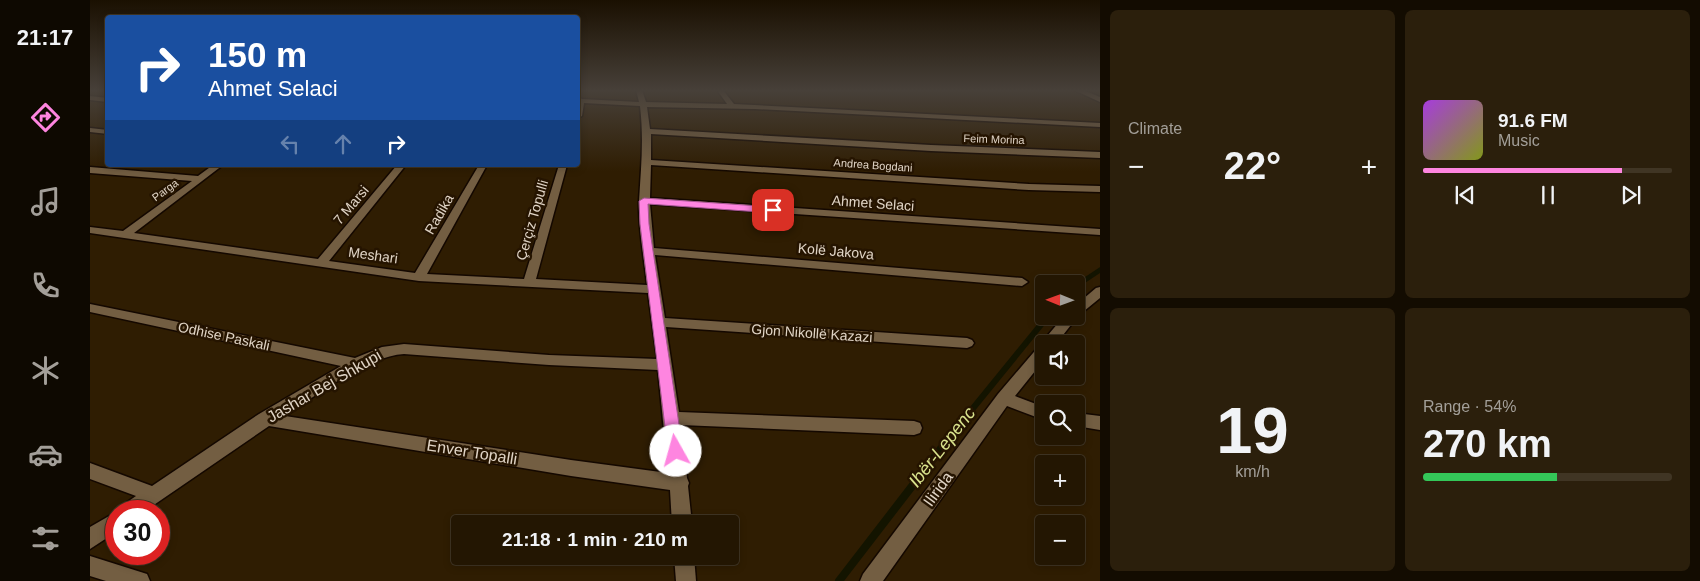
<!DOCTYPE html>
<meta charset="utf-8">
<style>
body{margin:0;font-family:Arial,sans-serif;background:#2b1f0c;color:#f1f3f6;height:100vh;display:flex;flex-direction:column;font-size:19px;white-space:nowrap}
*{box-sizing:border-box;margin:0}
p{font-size:16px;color:#a39f99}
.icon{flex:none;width:28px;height:28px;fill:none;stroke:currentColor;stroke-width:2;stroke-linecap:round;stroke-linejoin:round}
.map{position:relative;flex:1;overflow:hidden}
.panel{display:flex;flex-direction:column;gap:10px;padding:10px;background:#130c01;width:600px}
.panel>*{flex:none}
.top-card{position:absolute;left:15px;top:15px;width:475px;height:152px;border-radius:5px;box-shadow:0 2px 8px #0003,0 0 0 1px #403524;background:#1a4fa0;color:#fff;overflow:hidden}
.needle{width:32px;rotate:271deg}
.controls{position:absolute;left:945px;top:275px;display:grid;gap:10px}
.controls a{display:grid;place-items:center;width:50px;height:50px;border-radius:5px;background:#231602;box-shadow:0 2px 8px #0003,0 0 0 1px #403524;font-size:25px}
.speed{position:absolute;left:15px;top:500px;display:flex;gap:10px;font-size:25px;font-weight:700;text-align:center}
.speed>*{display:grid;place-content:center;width:65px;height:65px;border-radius:50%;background:#231602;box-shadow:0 2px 8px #0003,0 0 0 1px #403524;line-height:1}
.speed .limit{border:8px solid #d22;background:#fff;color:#111}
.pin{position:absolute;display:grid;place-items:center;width:42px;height:42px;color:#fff;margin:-21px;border-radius:10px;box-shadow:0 2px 8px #0006}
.me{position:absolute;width:55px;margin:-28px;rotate:353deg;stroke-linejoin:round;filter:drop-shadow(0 0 4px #0008)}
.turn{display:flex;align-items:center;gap:18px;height:105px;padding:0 20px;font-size:22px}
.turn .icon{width:65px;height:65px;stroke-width:2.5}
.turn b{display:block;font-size:35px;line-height:42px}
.lanes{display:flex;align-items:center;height:48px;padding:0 20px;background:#0003;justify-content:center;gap:25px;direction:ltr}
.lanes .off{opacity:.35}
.big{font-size:38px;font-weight:800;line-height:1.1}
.panel .card{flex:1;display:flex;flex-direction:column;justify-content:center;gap:8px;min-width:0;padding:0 18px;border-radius:8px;background:#2b1f0c}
.panel .dial{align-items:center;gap:0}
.dial b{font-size:65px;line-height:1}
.song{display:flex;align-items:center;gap:15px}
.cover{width:60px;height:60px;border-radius:8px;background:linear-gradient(135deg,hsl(280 70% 55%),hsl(70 70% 35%))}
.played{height:5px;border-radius:2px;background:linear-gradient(90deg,#fe85e0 80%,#403524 80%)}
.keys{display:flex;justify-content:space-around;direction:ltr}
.heat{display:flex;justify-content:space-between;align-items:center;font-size:28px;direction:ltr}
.charge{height:8px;border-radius:4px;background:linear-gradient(90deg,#34c759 54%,#403524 0)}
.panel .tiles{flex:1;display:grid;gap:10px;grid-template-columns:repeat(2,1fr)}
.trip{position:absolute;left:361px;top:515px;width:288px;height:50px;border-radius:5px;background:#231602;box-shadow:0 2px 8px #0003,0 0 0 1px #403524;font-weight:800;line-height:50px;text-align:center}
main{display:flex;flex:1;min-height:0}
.menu{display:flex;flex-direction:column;width:90px;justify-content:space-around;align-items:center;background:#0e0901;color:#a39f99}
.menu .icon{width:35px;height:35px}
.menu .selected{color:#fe85e0}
.menu b{font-size:22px;color:#f1f3f6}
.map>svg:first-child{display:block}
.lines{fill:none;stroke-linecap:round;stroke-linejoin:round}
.stream-far2{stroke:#131400;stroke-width:5}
.stream-far1{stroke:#131400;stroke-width:6}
.stream{stroke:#131400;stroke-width:8}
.minor-casing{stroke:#140800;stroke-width:3}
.minor{fill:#735e42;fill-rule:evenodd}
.route{fill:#fe85e0;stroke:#a55692}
.labels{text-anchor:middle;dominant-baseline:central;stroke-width:5;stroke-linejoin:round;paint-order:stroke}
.far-street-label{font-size:11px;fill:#e0d4c5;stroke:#251400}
.street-label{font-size:14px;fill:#e0d4c5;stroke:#251400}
.near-street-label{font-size:16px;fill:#e0d4c5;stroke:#251400}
.near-water-label{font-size:18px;font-style:italic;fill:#d9e28c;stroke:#251400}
</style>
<main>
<nav class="menu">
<b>21:17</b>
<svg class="icon selected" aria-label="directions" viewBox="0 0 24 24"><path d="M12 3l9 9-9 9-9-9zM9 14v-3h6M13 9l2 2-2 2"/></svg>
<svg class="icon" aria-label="music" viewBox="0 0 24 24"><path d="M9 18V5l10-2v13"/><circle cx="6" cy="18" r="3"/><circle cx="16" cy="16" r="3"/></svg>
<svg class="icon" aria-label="phone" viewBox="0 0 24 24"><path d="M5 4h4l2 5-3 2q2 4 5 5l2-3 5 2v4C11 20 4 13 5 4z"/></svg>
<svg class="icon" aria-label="climate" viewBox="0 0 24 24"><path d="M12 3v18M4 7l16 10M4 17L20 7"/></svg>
<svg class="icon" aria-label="car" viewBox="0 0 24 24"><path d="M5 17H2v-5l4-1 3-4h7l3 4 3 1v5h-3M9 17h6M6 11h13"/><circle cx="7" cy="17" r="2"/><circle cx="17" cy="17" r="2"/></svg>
<svg class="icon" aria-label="filters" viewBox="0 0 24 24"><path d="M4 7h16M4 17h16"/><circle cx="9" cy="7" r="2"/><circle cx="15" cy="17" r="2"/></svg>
</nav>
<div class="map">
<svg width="1010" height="581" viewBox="0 0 1010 581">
<rect width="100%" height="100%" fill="#2f1d02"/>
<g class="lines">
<path class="stream-far2" d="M986,286l24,-16"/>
<path class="stream-far1" d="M862,434l96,-118"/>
<path class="stream" d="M749,581l114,-148"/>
<defs>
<g id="minor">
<path d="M546,90h6l4,12 81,2 -10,-14h6l11,14 366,19v4l-345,-18 -108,-2 3,22 281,16 169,7v6l-169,-7 -280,-17v26l378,24 71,2v6l-71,-2 -378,-25 -1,33 450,31v6l-450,-31 4,44 368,30 6,4 -6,4 -367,-31 10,63 302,20 5,2 2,3 -2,3 -5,2 -301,-21 13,85 235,9 6,2 2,5 -2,5 -6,2 -233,-10 6,53 2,5 -1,3 4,38h-20l-2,-34 -99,-14 -302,-50 -124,85h-24l2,-6 13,-9 -46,-17v-16l62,23 107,-72 82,-48 -251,-54v-8l265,54 27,-11 22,-3 145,11 108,4 -9,-66 -229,-12 -329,-48v-6l33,4 69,-50 -102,-8v-6l108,9 15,-11h10l-89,68 184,26 79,-94h9l-77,96 86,12 64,-108h8l-60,109 97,5 35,-114h8l-31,114 111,6c-3,-28 -9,-57 -8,-84 2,-33 5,-61 1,-95l-56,-3 -2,13 -4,2v-21l4,2 57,3zM314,354l145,11 109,5 10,103 -97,-13 -286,-44c32,-21 82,-60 119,-62z"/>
<path d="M984,90h9l17,7v5z"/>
<path d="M0,96l18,2v4l-18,-2z"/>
<path d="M0,128l18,2v4l-18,-2z"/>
<path d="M1010,287v11l-22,18 -22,28h-12v16l-29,36 29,11v13l-37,-14 -124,175h-23l3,-7 135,-180 41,-48h3l1,-5 21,-25h12v-11l20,-17z"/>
<path d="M986,413l24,3v14l-24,-4z"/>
<path d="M26,512v20l-26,17v-22z"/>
<path d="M0,556l57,18 3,7h-44l-16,-5z"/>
<path d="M584,556h20l2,25h-20z"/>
</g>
</defs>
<use href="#minor" class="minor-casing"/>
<use href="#minor" class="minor"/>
</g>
<linearGradient id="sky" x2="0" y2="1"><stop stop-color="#1a1001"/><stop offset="0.53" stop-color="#474039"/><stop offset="1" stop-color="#474039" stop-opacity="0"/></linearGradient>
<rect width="1010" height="171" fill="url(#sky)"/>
<path class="route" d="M554,198l129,9 5,3 -5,3 -125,-9 1,20 34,227 -2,5 -5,1 -6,-1 -2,-5 -28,-227 -1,-23z"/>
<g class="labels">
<g class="far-street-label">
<text transform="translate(904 139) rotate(2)">Feim Morina</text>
<text transform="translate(783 165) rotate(4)">Andrea Bogdani</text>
<text transform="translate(75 190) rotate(-36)">Parga</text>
</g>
<g class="street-label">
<text transform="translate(783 203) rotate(4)">Ahmet Selaci</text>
<text transform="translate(261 205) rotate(-50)">7 Marsi</text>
<text transform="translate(349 214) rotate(-60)">Radika</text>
<text transform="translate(442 220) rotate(-74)">Çerçiz Topulli</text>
<text transform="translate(746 251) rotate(5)">Kolë Jakova</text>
<text transform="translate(283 255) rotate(8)">Meshari</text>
<text transform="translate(722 333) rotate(4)">Gjon Nikollë Kazazi</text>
<text transform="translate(134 336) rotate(12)">Odhise Paskali</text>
</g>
<g class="near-street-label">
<text transform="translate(234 386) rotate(-30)">Jashar Bej Shkupi</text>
<text transform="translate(382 452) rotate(9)">Enver Topalli</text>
<text transform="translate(848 489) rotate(-54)">Ilirida</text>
</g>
<g class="near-water-label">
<text transform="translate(852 447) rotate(-52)">Ibër-Lepenc</text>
</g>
</g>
</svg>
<div class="controls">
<a><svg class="needle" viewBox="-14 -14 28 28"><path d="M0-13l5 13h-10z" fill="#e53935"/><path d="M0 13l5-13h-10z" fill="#a39f99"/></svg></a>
<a><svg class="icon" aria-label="sound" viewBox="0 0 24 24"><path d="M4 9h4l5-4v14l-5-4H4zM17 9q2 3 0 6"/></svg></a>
<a><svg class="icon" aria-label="search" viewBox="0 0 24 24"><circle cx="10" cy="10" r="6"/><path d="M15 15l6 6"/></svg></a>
<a>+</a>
<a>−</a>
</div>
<div class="speed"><div class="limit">30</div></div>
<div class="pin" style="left:683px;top:210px;background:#d93025"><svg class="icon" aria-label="arrive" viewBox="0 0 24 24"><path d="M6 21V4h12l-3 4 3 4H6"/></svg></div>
<svg class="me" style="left:586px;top:451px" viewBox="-20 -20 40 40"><circle r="19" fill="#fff"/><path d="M0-13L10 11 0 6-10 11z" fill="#fe85e0"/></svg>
<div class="trip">21:18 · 1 min · 210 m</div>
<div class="top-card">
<div class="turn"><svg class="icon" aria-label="right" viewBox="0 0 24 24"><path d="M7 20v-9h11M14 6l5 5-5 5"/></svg><div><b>150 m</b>Ahmet Selaci</div></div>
<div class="lanes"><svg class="icon off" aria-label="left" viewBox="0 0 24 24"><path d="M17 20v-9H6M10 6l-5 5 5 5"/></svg><svg class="icon off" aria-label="ahead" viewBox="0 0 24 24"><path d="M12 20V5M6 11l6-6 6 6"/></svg><svg class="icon" aria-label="right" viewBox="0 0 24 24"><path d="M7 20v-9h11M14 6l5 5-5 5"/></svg></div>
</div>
</div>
<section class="panel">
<div class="tiles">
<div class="card"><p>Climate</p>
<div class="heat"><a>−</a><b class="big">22°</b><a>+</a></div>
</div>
<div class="card">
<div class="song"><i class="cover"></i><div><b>91.6 FM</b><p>Music</p></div></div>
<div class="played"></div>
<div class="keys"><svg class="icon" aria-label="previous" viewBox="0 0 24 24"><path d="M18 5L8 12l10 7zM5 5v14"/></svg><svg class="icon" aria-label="pause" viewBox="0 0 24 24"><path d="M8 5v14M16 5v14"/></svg><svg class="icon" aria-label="next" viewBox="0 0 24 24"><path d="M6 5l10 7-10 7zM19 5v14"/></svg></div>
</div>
<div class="card dial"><b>19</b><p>km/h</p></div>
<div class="card"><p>Range · 54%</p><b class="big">270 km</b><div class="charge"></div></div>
</div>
</section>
</main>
